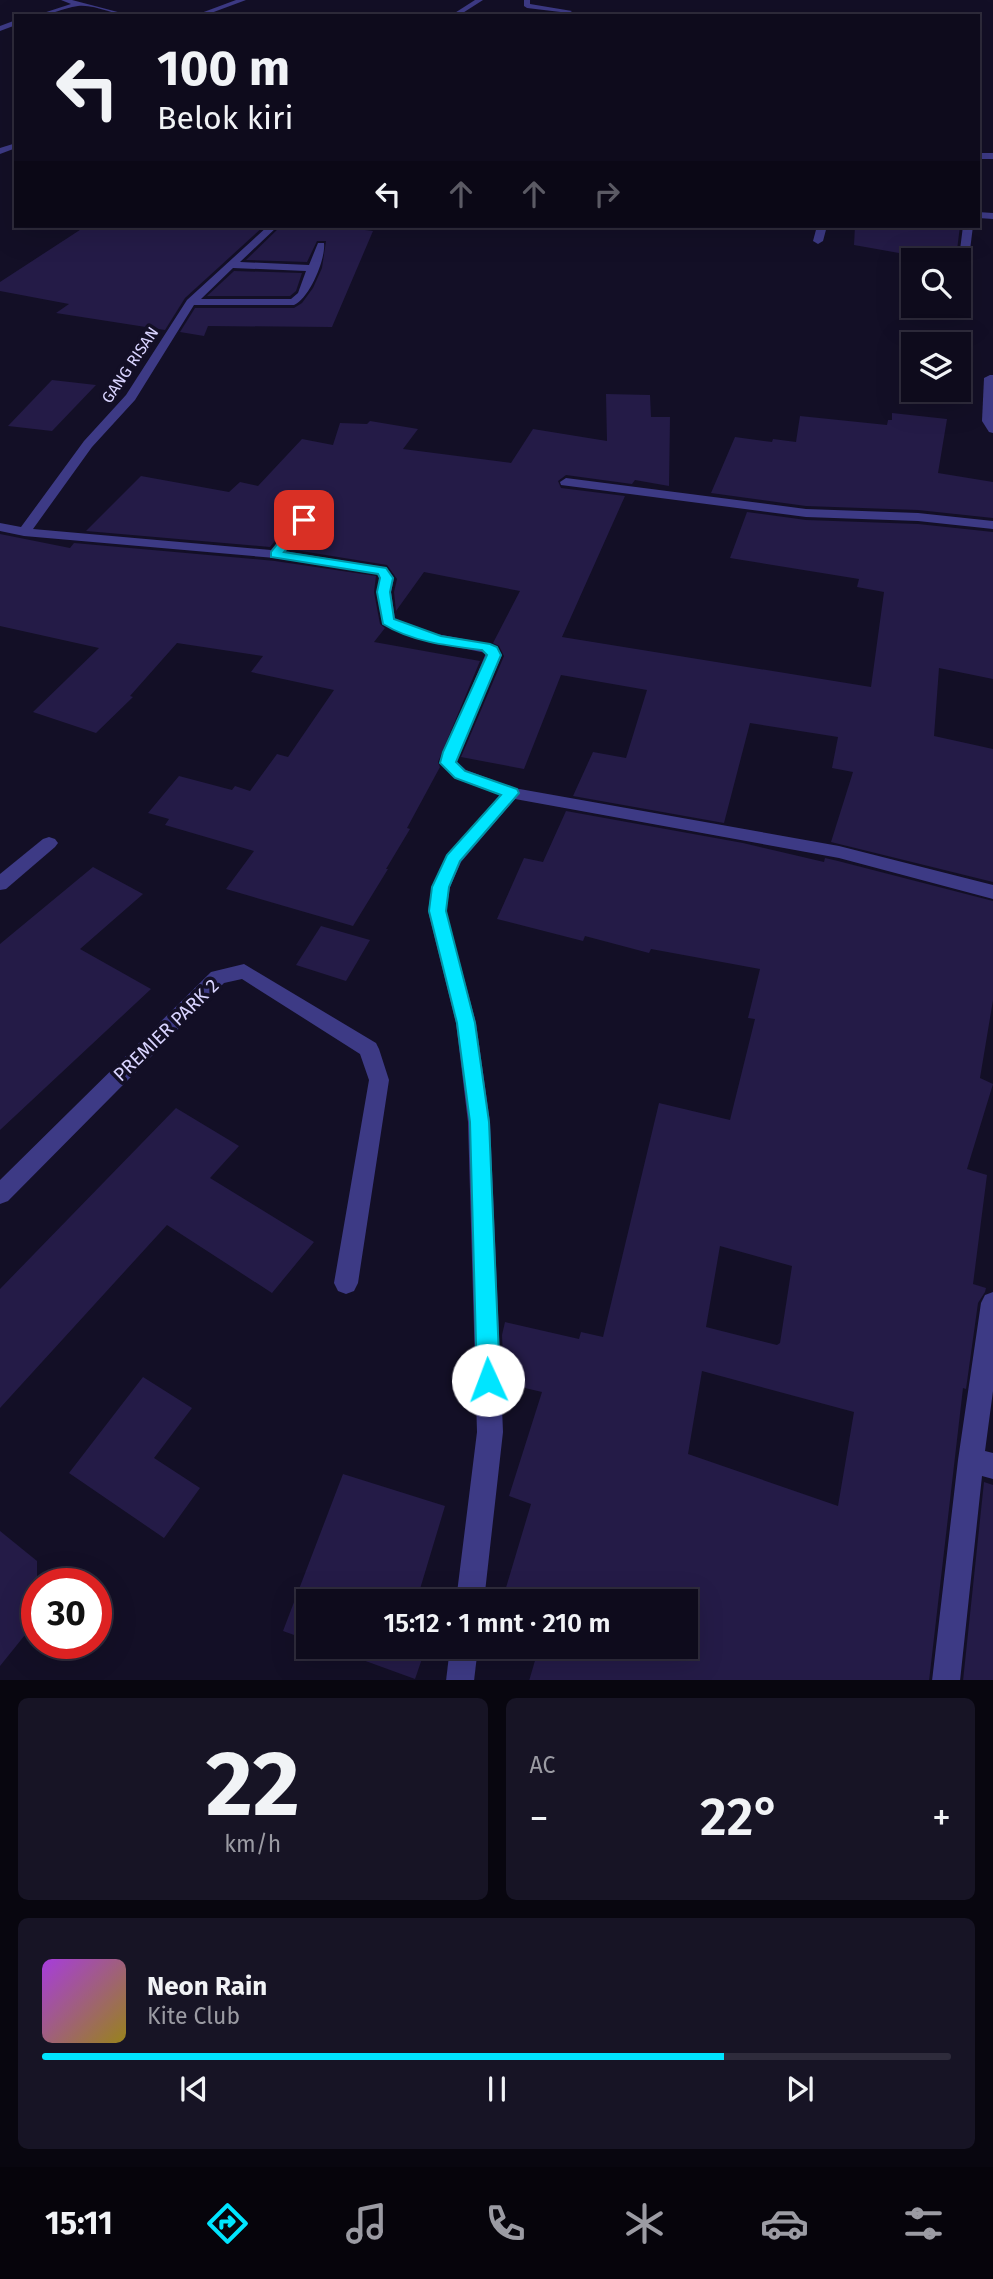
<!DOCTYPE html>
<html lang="id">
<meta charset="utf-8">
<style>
body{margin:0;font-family:"Fira Sans",sans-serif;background:#171425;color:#f1f3f6;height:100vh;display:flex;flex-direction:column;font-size:26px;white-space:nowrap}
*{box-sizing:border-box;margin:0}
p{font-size:23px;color:#9b9ba3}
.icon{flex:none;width:38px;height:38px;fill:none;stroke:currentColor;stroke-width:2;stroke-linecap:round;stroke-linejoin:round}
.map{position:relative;height:1680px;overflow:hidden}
.details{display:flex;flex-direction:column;gap:18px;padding:18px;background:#08060f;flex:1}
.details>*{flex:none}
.top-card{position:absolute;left:14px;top:14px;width:966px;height:214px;border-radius:0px;box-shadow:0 7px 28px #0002,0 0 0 2px #2e2b3b;background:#0e0b1c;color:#f1f3f6;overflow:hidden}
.fabs{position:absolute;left:901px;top:248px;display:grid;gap:14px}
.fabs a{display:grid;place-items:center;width:70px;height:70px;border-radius:0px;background:#0e0b1c;box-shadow:0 7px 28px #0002,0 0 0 2px #2e2b3b;font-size:35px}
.speed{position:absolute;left:21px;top:1568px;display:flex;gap:14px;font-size:35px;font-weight:700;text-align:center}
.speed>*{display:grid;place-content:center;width:91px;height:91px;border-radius:50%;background:#0e0b1c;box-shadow:0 7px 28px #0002,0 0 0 2px #2e2b3b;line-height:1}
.speed .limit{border:10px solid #d22;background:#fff;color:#111}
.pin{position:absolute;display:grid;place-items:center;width:60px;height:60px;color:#fff;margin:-30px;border-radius:14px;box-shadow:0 4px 10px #0006}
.me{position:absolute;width:77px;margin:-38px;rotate:358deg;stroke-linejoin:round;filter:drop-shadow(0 0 5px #0008)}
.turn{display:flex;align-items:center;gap:24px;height:147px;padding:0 28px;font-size:32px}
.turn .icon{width:91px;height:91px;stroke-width:2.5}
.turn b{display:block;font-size:49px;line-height:60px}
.lanes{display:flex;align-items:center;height:66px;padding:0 28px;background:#0003;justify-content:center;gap:35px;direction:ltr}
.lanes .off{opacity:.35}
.big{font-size:52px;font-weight:600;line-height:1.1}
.details .card{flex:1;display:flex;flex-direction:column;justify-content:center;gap:10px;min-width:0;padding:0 24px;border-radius:10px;background:#171425}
.details .dial{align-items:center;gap:0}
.dial b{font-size:91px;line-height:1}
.song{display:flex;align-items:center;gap:21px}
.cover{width:84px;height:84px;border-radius:10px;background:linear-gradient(135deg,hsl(280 70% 55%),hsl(50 70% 35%))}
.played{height:7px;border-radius:4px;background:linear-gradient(90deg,#00e5ff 75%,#2e2b3b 75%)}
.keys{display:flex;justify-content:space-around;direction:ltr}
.heat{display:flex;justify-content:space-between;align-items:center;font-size:38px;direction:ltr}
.details .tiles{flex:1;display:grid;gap:18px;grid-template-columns:1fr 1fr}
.card:last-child{grid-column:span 2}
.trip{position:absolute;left:296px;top:1589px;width:402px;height:70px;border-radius:0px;background:#0e0b1c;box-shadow:0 7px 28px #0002,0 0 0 2px #2e2b3b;font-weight:600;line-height:70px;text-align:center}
.tab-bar{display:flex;height:112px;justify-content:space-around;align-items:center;background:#06040b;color:#9b9ba3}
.tab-bar .icon{width:49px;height:49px}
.tab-bar .selected{color:#00e5ff}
.tab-bar b{font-size:32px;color:#f1f3f6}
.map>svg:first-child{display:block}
.building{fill:#241b47;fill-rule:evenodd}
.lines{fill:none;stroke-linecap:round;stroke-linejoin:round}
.minor{fill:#3d3a85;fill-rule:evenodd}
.route{fill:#00e5ff;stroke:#0095a6;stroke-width:2}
.labels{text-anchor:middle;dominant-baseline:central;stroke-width:7;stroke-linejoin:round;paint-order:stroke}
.far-street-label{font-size:16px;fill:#d9d4ff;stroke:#130f26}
.street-label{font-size:19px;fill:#d9d4ff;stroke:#130f26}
</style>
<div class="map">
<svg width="993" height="1681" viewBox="0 0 993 1681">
<rect width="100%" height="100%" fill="#130f26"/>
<g class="building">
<path d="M86,226h178l-79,72 -20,32 -109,-17 13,-9 -69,-13v-9z"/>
<path d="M281,226h52l40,5 -41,96 -124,-1 -4,10 -24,-4 15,-24h99l8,-5 11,-15 9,-20 4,-27h-9l-10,21 -61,-2z"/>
<path d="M855,226h105l-3,24 10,5 -1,9 -7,-1v-2h-15l-90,-16z"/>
<path d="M234,271l68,2 -6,18 -6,5h-83z"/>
<path d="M52,380l44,5 -44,46 -44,-5z"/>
<path d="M606,394l44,1 1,22h19l-1,69 -34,-6 -3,4 -66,-9 -8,6 3,7 64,8 -63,141 309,50 13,-95 -27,-5 2,-8 -129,-21 17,-46 59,8 112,4 75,8v147l-54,-11 -5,68 59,13v133l-162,-40 22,-70 -21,-4 6,-31 -88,-14 -26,100 -151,-27 20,-44 33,6 21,-68 -86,-15 -37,94 -63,-12 43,-101 -5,-10 -6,-3 27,-52 -96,-19 -28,39 -2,-19 3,-13 -10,-14 -98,-16 36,-42 -2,-11 -12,1 -41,50 -184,-16 55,-55 88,16 11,-10 18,4 44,-47 31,6 7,-22 27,1 3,-3 48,8 -15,20 108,14 22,-34 74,12z"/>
<path d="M892,413l55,6 -9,54 55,9v36l-75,-8 -112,-4 -95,-13 24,-56 37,5 1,-3 23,3 4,-26 87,9 1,-5h4z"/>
<path d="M0,534l70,14 4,-5 201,18 101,15 -2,16 6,32 5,4 -11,14 106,19 -42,101 2,5 -33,61 3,1 -24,40h2l-35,57 -127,-37 28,-38 -89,-26 4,-6 -21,-6 31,-37 53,14 3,-4 15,5 27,-37 11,3 46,-67 -83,-18 12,-16 -86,-13 -47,53 3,1 -37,36 -63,-21 66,-64 -99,-22z"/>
<path d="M566,811l177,32 81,19 1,-4 13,3 155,40v99l-13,78 13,6 -26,85 20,6 -14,109 13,4 -1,4 -7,11 -12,86 -3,-1 -34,293h-400l10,-34h147v-46h-184l29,-97 -22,-8 33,-104 -38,-9 -2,-48 3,-13 74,17 2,-7 22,5 56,-234 71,17 25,-101 -7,-1 12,-49 -109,-20 -2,4 -64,-17 -2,5 -86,-22 27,-61 19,4zM720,1246l72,20 -12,77 -3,2 -71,-18zM702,1371l152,41 -16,94 -150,-52z"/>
<path d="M93,867l50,27 -63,55 71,40 -151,141v-186z"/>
<path d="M321,926l49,14 -24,41 -50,-16z"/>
<path d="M176,1108l63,38 -29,32 104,64 -42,51 -105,-68 -167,183v-119z"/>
<path d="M143,1377l49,31 -38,50 46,30 -36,50 -95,-65z"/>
<path d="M343,1474l102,32 -25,83 22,7 -2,5h-132v39l-25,-9z"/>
<path d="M984,1482l9,3v196h-30z"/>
<path d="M0,1531l37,30v59l-37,46z"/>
<path d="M327,1647h99l-11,32z"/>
</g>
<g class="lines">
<g class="minor">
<path d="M61,0h11l61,16c-18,0 -38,-12 -55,-10 -16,2 -28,10 -44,10l37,-12z"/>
<path d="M236,0h10l-43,16h-10z"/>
<path d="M475,0h8l-25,16h-8z"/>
<path d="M524,0h6v4l42,7 -3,2 -42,-5 -3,-2z"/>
<path d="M16,20v5l-16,6v-5z"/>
<path d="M16,143v5l-16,6v-6z"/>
<rect x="978" y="153" width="15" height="6"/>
<path d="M978,212l15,1v6l-15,-1z"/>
<path d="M268,226h10l-38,36 69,3 9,-22h6c2,15 -14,55 -30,62h-100l-59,95 -43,47 -59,82 238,21 42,-51h10v6l-39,46 103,17 7,10 -3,14 4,27 31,13 64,12 7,3 5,8 -43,97 -2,10 9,8 48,18 325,58 154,39v14l-154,-41 -324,-59 -54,63 -11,25 -4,24 30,112 14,99 13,310 -19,169h-28l21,-169 -9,-310 -12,-99 -28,-112 4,-24 15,-32 53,-60 -46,-17 -14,-15 46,-110 -69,-14 -34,-15 -6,-32 3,-14 -3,-4 -102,-16 -251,-22 -24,-5v-8l21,4 63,-86 42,-46 61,-95zM233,268l73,3 -8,22 -7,6h-90z"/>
<path d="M817,226h10l-4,15 -5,3 -5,-3z"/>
<path d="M963,226h10l-3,24 -5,3 -5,-3z"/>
<path d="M990,375h3v58l-4,-1 -7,-11 2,-43z"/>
<path d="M566,478l240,31 112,4 75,8v8l-75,-8 -112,-4 -245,-32 -1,-3z"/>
<path d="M49,837l6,2 3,4 -3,4 -49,42 -6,1v-16l43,-35z"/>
<path d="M244,964l132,79 3,6 10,31 -31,203 -4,8 -8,3 -8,-3 -4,-8 35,-203 -9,-26 -118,-75 -18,4 -216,218 -8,3v-24l211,-208z"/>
<path d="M993,1292v99l-8,60 8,2v26l-11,-3 -22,205h-28l26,-221 23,-157 4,-8z"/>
<path d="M450,1647h28l-4,34h-28z"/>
</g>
</g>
<path class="route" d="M304,516l6,4 -26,32 102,16 7,10 -3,14 4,27 47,17 49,8 7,3 4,8 -45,107 9,9 52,18 2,4 -59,68 -11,26 -3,24 29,112 14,99 11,258 -4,8 -8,3 -7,-3 -4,-8 -7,-258 -13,-99 -28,-112 3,-24 15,-32 54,-60 -46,-17 -15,-15 3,-11 44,-97 -5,-5c-33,-4 -70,-8 -99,-26l-6,-32 3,-14 -2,-4 -107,-17v-5l28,-35z"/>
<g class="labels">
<g class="far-street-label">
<text transform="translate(130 365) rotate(-56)">GANG RISAN</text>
</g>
<g class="street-label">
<text transform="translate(166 1030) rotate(-44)">PREMIER PARK 2</text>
</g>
</g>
</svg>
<div class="fabs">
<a><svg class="icon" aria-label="search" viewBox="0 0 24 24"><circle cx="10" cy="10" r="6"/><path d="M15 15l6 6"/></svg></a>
<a><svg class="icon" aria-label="layers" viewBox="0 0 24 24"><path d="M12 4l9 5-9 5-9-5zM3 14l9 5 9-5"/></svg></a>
</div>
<div class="speed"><div class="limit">30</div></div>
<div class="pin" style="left:304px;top:520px;background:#d93025"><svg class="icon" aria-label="arrive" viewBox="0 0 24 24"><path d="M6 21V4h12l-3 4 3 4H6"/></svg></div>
<svg class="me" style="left:488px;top:1380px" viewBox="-20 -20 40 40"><circle r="19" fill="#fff"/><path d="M0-13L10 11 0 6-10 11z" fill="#00e5ff"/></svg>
<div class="trip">15:12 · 1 mnt · 210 m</div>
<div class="top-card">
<div class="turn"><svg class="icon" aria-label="left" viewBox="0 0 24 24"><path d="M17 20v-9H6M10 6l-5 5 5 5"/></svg><div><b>100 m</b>Belok kiri</div></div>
<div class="lanes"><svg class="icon" aria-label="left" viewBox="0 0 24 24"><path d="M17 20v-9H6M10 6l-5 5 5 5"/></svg><svg class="icon off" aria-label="ahead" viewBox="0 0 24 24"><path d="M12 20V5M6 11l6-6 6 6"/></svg><svg class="icon off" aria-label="ahead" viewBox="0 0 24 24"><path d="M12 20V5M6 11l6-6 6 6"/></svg><svg class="icon off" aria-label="right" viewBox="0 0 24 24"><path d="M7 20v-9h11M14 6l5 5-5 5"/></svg></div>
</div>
</div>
<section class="details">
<div class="tiles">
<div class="card dial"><b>22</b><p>km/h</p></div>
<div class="card"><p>AC</p>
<div class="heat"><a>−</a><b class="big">22°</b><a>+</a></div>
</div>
<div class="card">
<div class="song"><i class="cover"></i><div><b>Neon Rain</b><p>Kite Club</p></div></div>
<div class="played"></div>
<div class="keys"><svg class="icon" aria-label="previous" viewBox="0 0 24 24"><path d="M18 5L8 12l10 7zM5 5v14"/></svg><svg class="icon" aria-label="pause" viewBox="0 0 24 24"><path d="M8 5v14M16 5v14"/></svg><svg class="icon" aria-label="next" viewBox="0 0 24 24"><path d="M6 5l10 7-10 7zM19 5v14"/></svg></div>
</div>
</div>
</section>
<nav class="tab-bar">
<b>15:11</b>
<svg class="icon selected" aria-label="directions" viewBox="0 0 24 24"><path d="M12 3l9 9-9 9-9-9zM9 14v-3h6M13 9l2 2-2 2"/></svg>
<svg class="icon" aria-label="music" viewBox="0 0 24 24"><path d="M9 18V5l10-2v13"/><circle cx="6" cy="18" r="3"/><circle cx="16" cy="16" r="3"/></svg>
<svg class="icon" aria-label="phone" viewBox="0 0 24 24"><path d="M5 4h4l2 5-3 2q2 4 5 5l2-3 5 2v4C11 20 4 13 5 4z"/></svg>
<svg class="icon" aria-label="climate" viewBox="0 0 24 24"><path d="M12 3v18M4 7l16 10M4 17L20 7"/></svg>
<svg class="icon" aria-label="car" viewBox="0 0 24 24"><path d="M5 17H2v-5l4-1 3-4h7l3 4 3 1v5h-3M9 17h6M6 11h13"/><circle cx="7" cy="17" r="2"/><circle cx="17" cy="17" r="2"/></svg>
<svg class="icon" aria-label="filters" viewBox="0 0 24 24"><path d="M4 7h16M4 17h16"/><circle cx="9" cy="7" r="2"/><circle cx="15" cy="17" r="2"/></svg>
</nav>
